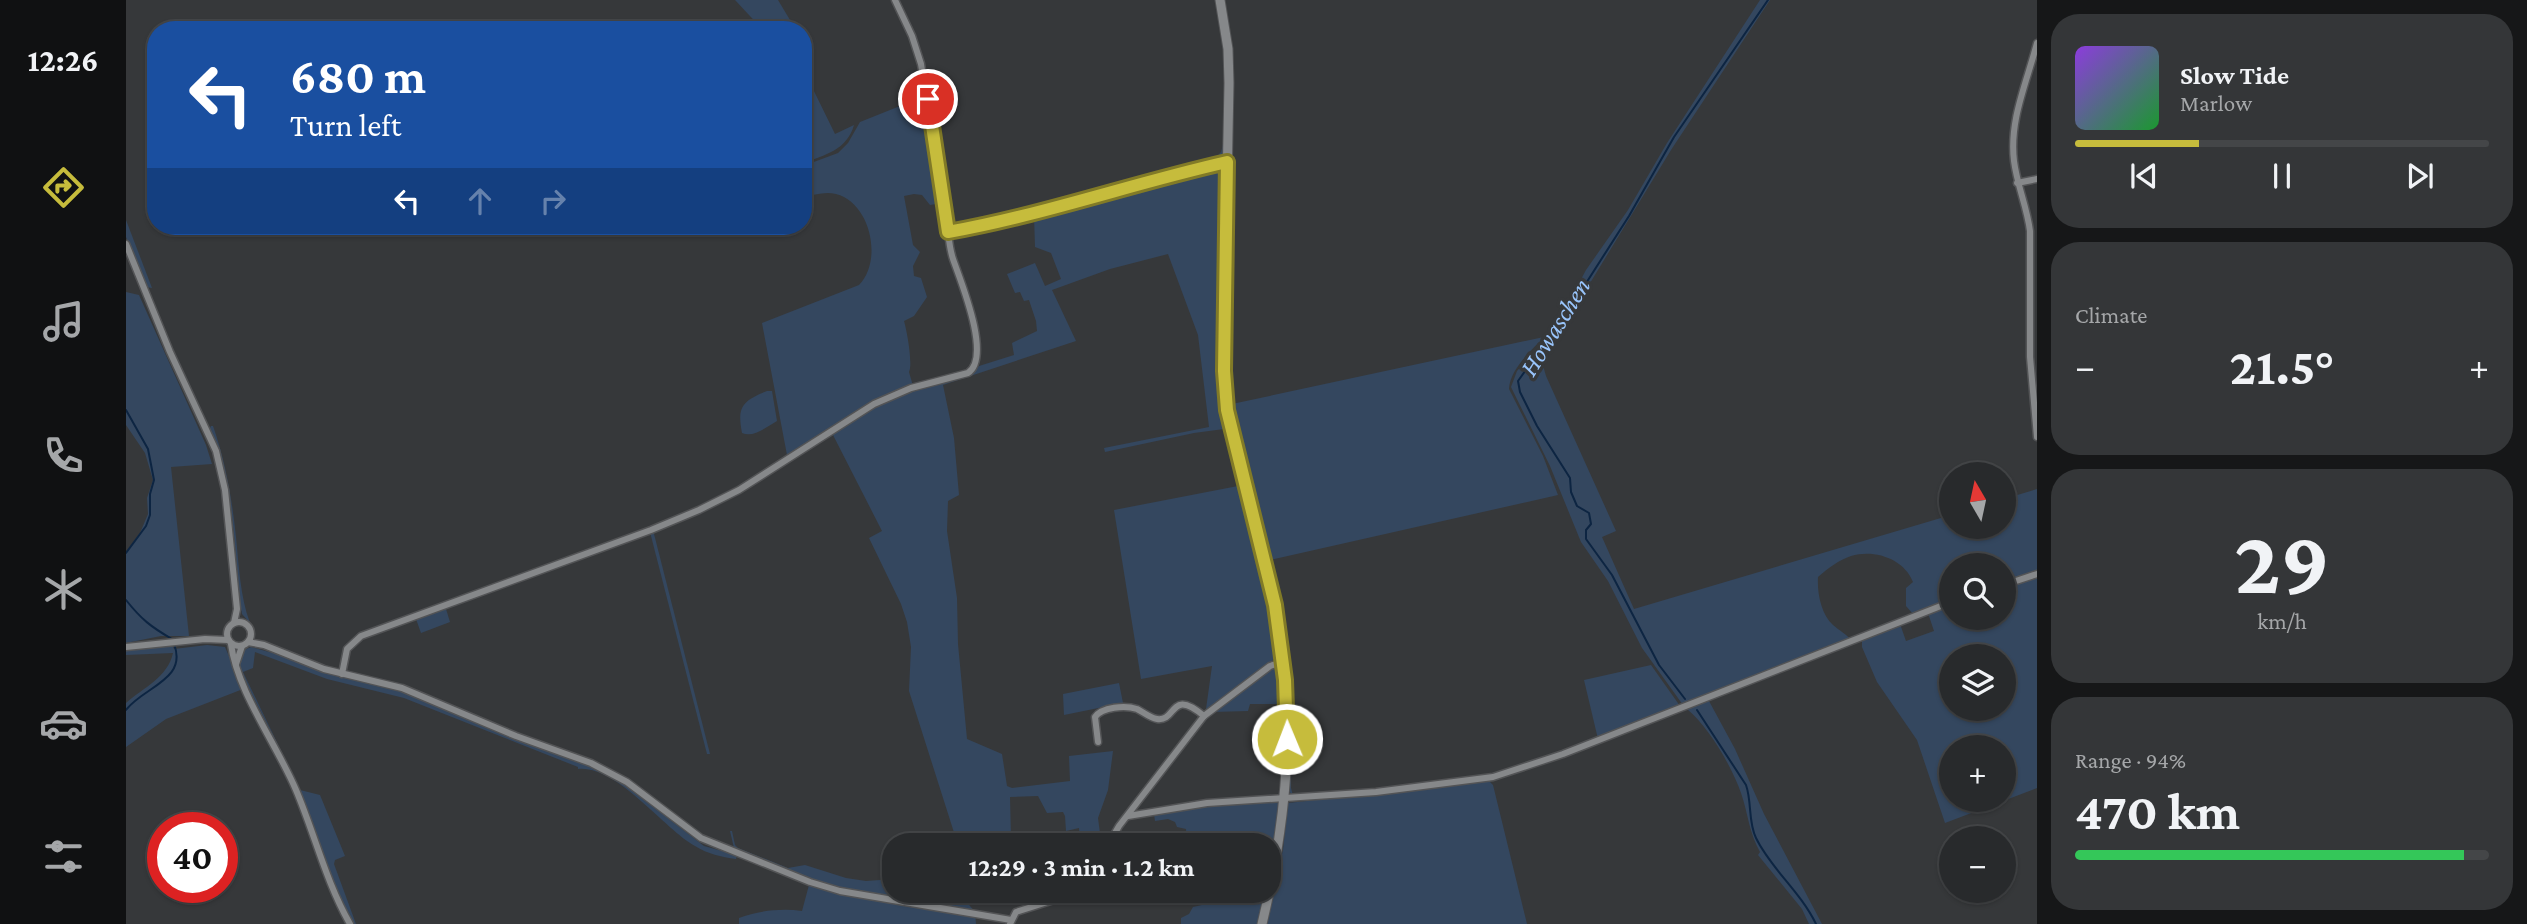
<!DOCTYPE html>
<meta charset="utf-8">
<style>
body{margin:0;font-family:"Crimson Pro",serif;background:#343638;color:#f1f3f6;height:100vh;display:flex;flex-direction:column;font-size:26px;white-space:nowrap}
*{box-sizing:border-box;margin:0}
p{font-size:23px;color:#a5a7a9}
.icon{flex:none;width:38px;height:38px;fill:none;stroke:currentColor;stroke-width:2;stroke-linecap:round;stroke-linejoin:round}
.map{position:relative;flex:1;overflow:hidden}
.drawer{display:flex;flex-direction:column;gap:14px;padding:14px;background:#161718;width:490px}
.drawer>*{flex:none}
.guide{position:absolute;left:21px;top:21px;width:665px;height:214px;border-radius:28px;box-shadow:0 2px 5px #0004,0 0 0 2px #444648;background:#1a4fa0;color:#fff;overflow:hidden}
.needle{width:46px;rotate:351deg}
.buttons{position:absolute;left:1813px;top:462px;display:grid;gap:14px}
.buttons a{display:grid;place-items:center;width:77px;height:77px;border-radius:50%;background:#282a2c;box-shadow:0 2px 5px #0004,0 0 0 2px #444648;font-size:35px}
.speed{position:absolute;left:21px;top:812px;display:flex;gap:14px;font-size:35px;font-weight:700;text-align:center}
.speed>*{display:grid;place-content:center;width:91px;height:91px;border-radius:50%;background:#282a2c;box-shadow:0 2px 5px #0004,0 0 0 2px #444648;line-height:1}
.speed .limit{border:10px solid #d22;background:#fff;color:#111}
.pin{position:absolute;display:grid;place-items:center;width:60px;height:60px;color:#fff;margin:-30px;border:4px solid #fff;border-radius:50%;box-shadow:0 2px 7px #0007}
.me{position:absolute;width:77px;margin:-38px;rotate:359deg;stroke-linejoin:round;filter:drop-shadow(0 0 5px #0008)}
.turn{display:flex;align-items:center;gap:24px;height:147px;padding:0 28px;font-size:32px}
.turn .icon{width:91px;height:91px;stroke-width:2.5}
.turn b{display:block;font-size:49px;line-height:60px}
.lanes{display:flex;align-items:center;height:66px;padding:0 28px;background:#0003;justify-content:center;gap:35px;direction:ltr}
.lanes .off{opacity:.35}
.big{font-size:52px;font-weight:700;line-height:1.1}
.drawer .widget{flex:1;display:flex;flex-direction:column;justify-content:center;gap:10px;min-width:0;padding:0 24px;border-radius:28px;background:#343638}
.drawer .dial{align-items:center;gap:0}
.dial b{font-size:91px;line-height:1}
.song{display:flex;align-items:center;gap:21px}
.cover{width:84px;height:84px;border-radius:10px;background:linear-gradient(135deg,hsl(270 70% 55%),hsl(130 70% 35%))}
.played{height:7px;border-radius:4px;background:linear-gradient(90deg,#c6bc3c 30%,#444648 30%)}
.keys{display:flex;justify-content:space-around;direction:ltr}
.heat{display:flex;justify-content:space-between;align-items:center;font-size:38px;direction:ltr}
.charge{height:10px;border-radius:5px;background:linear-gradient(90deg,#34c759 94%,#444648 0)}
.trip{position:absolute;left:756px;top:833px;width:399px;height:70px;border-radius:28px;background:#282a2c;box-shadow:0 2px 5px #0004,0 0 0 2px #444648;font-weight:700;line-height:70px;text-align:center}
main{display:flex;flex:1;min-height:0}
.dock{display:flex;flex-direction:column;width:126px;justify-content:space-around;align-items:center;background:#101112;color:#a5a7a9}
.dock .icon{width:49px;height:49px}
.dock .selected{color:#c6bc3c}
.dock b{font-size:32px;color:#f1f3f6}
.map>svg:first-child{display:block}
.green{fill:#34475f;fill-rule:evenodd}
.lines{fill:none;stroke-linecap:round;stroke-linejoin:round}
.stream{stroke:#0d2542;stroke-width:2}
.street-casing{stroke:#535456;stroke-width:9}
.secondary-casing{stroke:#535456;stroke-width:11}
.street{stroke:#86888a;stroke-width:6}
.secondary{stroke:#86888a;stroke-width:9}
.route-casing{stroke:#817a27;stroke-width:18}
.route{stroke:#c6bc3c;stroke-width:12}
.labels{text-anchor:middle;dominant-baseline:central;stroke-width:7;stroke-linejoin:round;paint-order:stroke}
.water-label{font-size:26px;font-style:italic;fill:#99c5fc;stroke:#36383a}
</style>
<main>
<nav class="dock">
<b>12:26</b>
<svg class="icon selected" aria-label="directions" viewBox="0 0 24 24"><path d="M12 3l9 9-9 9-9-9zM9 14v-3h6M13 9l2 2-2 2"/></svg>
<svg class="icon" aria-label="music" viewBox="0 0 24 24"><path d="M9 18V5l10-2v13"/><circle cx="6" cy="18" r="3"/><circle cx="16" cy="16" r="3"/></svg>
<svg class="icon" aria-label="phone" viewBox="0 0 24 24"><path d="M5 4h4l2 5-3 2q2 4 5 5l2-3 5 2v4C11 20 4 13 5 4z"/></svg>
<svg class="icon" aria-label="climate" viewBox="0 0 24 24"><path d="M12 3v18M4 7l16 10M4 17L20 7"/></svg>
<svg class="icon" aria-label="car" viewBox="0 0 24 24"><path d="M5 17H2v-5l4-1 3-4h7l3 4 3 1v5h-3M9 17h6M6 11h13"/><circle cx="7" cy="17" r="2"/><circle cx="17" cy="17" r="2"/></svg>
<svg class="icon" aria-label="filters" viewBox="0 0 24 24"><path d="M4 7h16M4 17h16"/><circle cx="9" cy="7" r="2"/><circle cx="15" cy="17" r="2"/></svg>
</nav>
<div class="map">
<svg width="1911" height="924" viewBox="0 0 1911 924">
<rect width="100%" height="100%" fill="#36383a"/>
<g class="green">
<path d="M609,0h43l18,30h-33z"/>
<path d="M1634,0h10l-99,150 -129,212 4,14 70,155 -14,6 32,72 317,-94v12h53v-28l33,-10v83l-33,11v-18h-53v35l-38,14 -7,-8v-18l7,-6c-9,-23 -38,-33 -62,-26 -12,4 -23,12 -33,21 -1,16 3,37 15,48 7,6 12,8 18,15l-168,65 -41,-57 -34,-67 -27,-39 -31,-76 -39,-79 6,-16 38,-43 31,-58 42,-60 39,-67z"/>
<path d="M677,42l10,16 -8,7 5,18 25,51 19,-9c-7,25 -29,30 -51,38z"/>
<path d="M790,102l8,2 4,6 16,97 -8,-3 -6,1 -8,-10 -8,-1 -10,2 9,49 7,7 -7,14 1,10 7,2 6,19 -13,19 -10,5c3,10 9,43 5,51l4,14 -68,32 -58,37 -25,-132 97,-38c24,-24 12,-82 -23,-91 -11,-3 -22,1 -33,3v-31l35,-13 10,-10 12,-21 45,-18z"/>
<path d="M1099,137l8,25 -5,205 4,37 312,-67c-13,14 -34,32 -35,52l34,67 15,39 -288,65 18,91 4,50 -1,87 2,8 -4,-5 1,-91 -20,-105 9,48 -1,13 -70,54 -2,-1 6,-43 -71,13 -27,-169 124,-24 -14,-57 -30,4 -89,19 -1,-4 105,-21 -11,-92 -30,-81 -58,15 -58,21 24,51 -133,44 11,53 5,57 -11,6 -1,30 10,67 1,46 9,95 35,15 5,32 5,2 58,-7 -1,-25 44,-5 -5,39 -10,28 3,23h-21l-1,-13 -13,3 -1,-15 -2,-4 -16,1 -9,-17 -28,1 1,41 -14,7h-39l-49,-154 2,-44 -4,-25 -6,-18 -32,-66 13,-7 -49,-96 3,-3 -1,-3 25,-16 53,-24 58,-15 8,-8 35,-11 -2,-12 25,-12 -1,-10 -7,-21 -5,1 -4,-9 -5,1 -8,-19 28,-11 10,23 16,-7 -10,-26 -16,-6 -1,-32 176,-51 11,-12z"/>
<path d="M0,220l26,68 -6,-1 -20,-50z"/>
<path d="M0,292l13,3 67,150 6,19 -41,3 18,169h-28l-35,7v-91l14,-19 8,-19 -1,-16 6,-18 -8,-27 -19,-28z"/>
<path d="M641,391h5l5,30c-11,6 -23,17 -35,12 -5,-26 0,-32 25,-42z"/>
<path d="M85,426h2c13,37 19,73 23,111 3,29 4,59 14,86l-8,-9 -2,-12c-6,-57 -6,-119 -31,-172z"/>
<path d="M527,530l57,224h-3l-57,-222z"/>
<path d="M1911,576v212l-92,35 -28,-83 -40,-58 -15,-35v-6l38,-17 6,17 28,-10 -6,-18 23,-10v15h53v-31zM1825,656h53v53h-53zM1825,747h53v53h-53z"/>
<path d="M320,609l4,13 -29,11 -5,-14z"/>
<path d="M46,645l2,4 33,-4 18,2c6,13 11,28 18,42l-77,30 -40,28v-44c17,-15 42,-26 47,-50l-47,2v-5z"/>
<path d="M125,647l36,10 36,14 76,19 189,74 33,18 83,64 33,9 -1,4c-15,-2 -28,-5 -41,-13 -31,-17 -78,-81 -117,-77v-2l-174,-69 -77,-19 -72,-27 -2,16 -10,4 57,118 20,5 25,61 -10,4 -1,4 22,60h-3l-14,-25 -52,-136 -46,-90c-2,-11 -3,-22 10,-26z"/>
<path d="M1525,665l29,41 -82,33 -14,-59z"/>
<path d="M1147,667l8,4 3,33h-34l-2,7 -36,1z"/>
<path d="M993,683l4,20 -59,12 -1,-21z"/>
<path d="M1583,701l26,48 29,65 58,110h-13l-7,-15 -44,-54 2,-3c-11,-19 -12,-39 -19,-59 -9,-26 -32,-66 -54,-84z"/>
<path d="M1356,782h8l3,3 34,139h-262l18,-74 5,-47z"/>
<path d="M1146,800l8,2 -11,81v-38h-82l-1,-16 -9,-2 -2,-5 -7,-3 -13,2 -1,-7 43,-8z"/>
<path d="M604,831h2l3,14 3,3 50,20 17,-3 41,13 20,3 28,-2v12h82l-11,9 10,12 1,12h-237v-6c18,-7 42,-10 63,-7l7,-26 -5,-8 -70,-29z"/>
<path d="M1059,891h63l-55,12h-7z"/>
<path d="M1134,892l5,1 -7,31h-77v-6l8,-4 4,-7z"/>
</g>
<g class="lines">
<g class="stream">
<path d="M0,410l22,39 6,31 -4,14v21l-4,11 -20,27"/>
<path d="M0,600c15,19 25,27 46,39"/>
<path d="M1559,699l-26,-34 -47,-90 -26,-36v-9l5,-6 -2,-11 -12,-7 -6,-14 -1,-14 -33,-52 -17,-34 -2,-11 56,-79 55,-86 45,-79 94,-137"/>
<path d="M0,710c17,-23 62,-30 48,-66"/>
<path d="M1571,710l49,75c6,17 2,37 10,53 15,31 44,53 60,86"/>
</g>
<defs>
<g id="street">
<path d="M769,0l17,36 9,28 27,168"/>
<path d="M1911,43c-10,39 -28,77 -23,118 3,24 13,46 16,70v126l7,80"/>
<path d="M1891,183l20,-4"/>
<path d="M0,244l44,108 46,99 9,39 12,119 -3,14"/>
<path d="M1878,585l33,-11"/>
<circle cx="113" cy="634" r="12"/>
<path d="M122,642l16,3 60,24 78,19 114,48 75,27 36,19 74,56 109,44 30,9 171,29"/>
<path d="M105,644c6,47 46,101 65,146 19,45 30,92 54,134"/>
<path d="M0,647l79,-8 23,1"/>
<path d="M110,664l6,-18"/>
<path d="M216,674l5,-25 14,-13 290,-106 48,-20 40,-20 135,-86 37,-16 57,-15c24,-16 -7,-91 -15,-114 -3,-9 -4,-18 -5,-27 95,-17 186,-49 279,-70"/>
<path d="M972,742l-3,-25c7,-10 30,-12 42,-8 6,3 13,9 20,10 20,3 13,-32 47,-3"/>
<path d="M1002,816l79,-13 169,-11 117,-15 70,-23 388,-152"/>
<path d="M982,845l11,-19 85,-110 66,-50 13,-4"/>
<path d="M884,924l6,-12 38,-12 19,-9"/>
</g>
<path id="secondary" d="M1094,0l8,49 1,34c-1,68 -3,137 -4,206 -1,40 -4,81 2,121 8,59 31,116 44,174 26,119 19,223 -9,340"/>
</defs>
<use href="#street" class="street-casing"/>
<use href="#secondary" class="secondary-casing"/>
<use href="#street" class="street"/>
<use href="#secondary" class="secondary"/>
</g>
<g class="lines">
<defs>
<path id="route" d="M802,99l20,133c95,-17 186,-49 279,-70l-3,209 3,39 48,195 10,75 2,59"/>
</defs>
<use href="#route" class="route-casing"/>
<use href="#route" class="route"/>
</g>
<g class="labels">
<g class="water-label">
<text transform="translate(1429 327) rotate(-58)">Howaschen</text>
</g>
</g>
</svg>
<div class="buttons">
<a><svg class="needle" viewBox="-14 -14 28 28"><path d="M0-13l5 13h-10z" fill="#e53935"/><path d="M0 13l5-13h-10z" fill="#a5a7a9"/></svg></a>
<a><svg class="icon" aria-label="search" viewBox="0 0 24 24"><circle cx="10" cy="10" r="6"/><path d="M15 15l6 6"/></svg></a>
<a><svg class="icon" aria-label="layers" viewBox="0 0 24 24"><path d="M12 4l9 5-9 5-9-5zM3 14l9 5 9-5"/></svg></a>
<a>+</a>
<a>−</a>
</div>
<div class="speed"><div class="limit">40</div></div>
<div class="pin" style="left:802px;top:99px;background:#d93025"><svg class="icon" aria-label="arrive" viewBox="0 0 24 24"><path d="M6 21V4h12l-3 4 3 4H6"/></svg></div>
<svg class="me" style="left:1161px;top:739px" viewBox="-20 -20 40 40"><circle r="17" fill="#c6bc3c" stroke="#fff" stroke-width="3"/><path d="M0-11L8 9 0 5-8 9z" fill="#fff"/></svg>
<div class="trip">12:29 · 3 min · 1.2 km</div>
<div class="guide">
<div class="turn"><svg class="icon" aria-label="left" viewBox="0 0 24 24"><path d="M17 20v-9H6M10 6l-5 5 5 5"/></svg><div><b>680 m</b>Turn left</div></div>
<div class="lanes"><svg class="icon" aria-label="left" viewBox="0 0 24 24"><path d="M17 20v-9H6M10 6l-5 5 5 5"/></svg><svg class="icon off" aria-label="ahead" viewBox="0 0 24 24"><path d="M12 20V5M6 11l6-6 6 6"/></svg><svg class="icon off" aria-label="right" viewBox="0 0 24 24"><path d="M7 20v-9h11M14 6l5 5-5 5"/></svg></div>
</div>
</div>
<section class="drawer">
<div class="widget">
<div class="song"><i class="cover"></i><div><b>Slow Tide</b><p>Marlow</p></div></div>
<div class="played"></div>
<div class="keys"><svg class="icon" aria-label="previous" viewBox="0 0 24 24"><path d="M18 5L8 12l10 7zM5 5v14"/></svg><svg class="icon" aria-label="pause" viewBox="0 0 24 24"><path d="M8 5v14M16 5v14"/></svg><svg class="icon" aria-label="next" viewBox="0 0 24 24"><path d="M6 5l10 7-10 7zM19 5v14"/></svg></div>
</div>
<div class="widget"><p>Climate</p>
<div class="heat"><a>−</a><b class="big">21.5°</b><a>+</a></div>
</div>
<div class="widget dial"><b>29</b><p>km/h</p></div>
<div class="widget"><p>Range · 94%</p><b class="big">470 km</b><div class="charge"></div></div>
</section>
</main>
